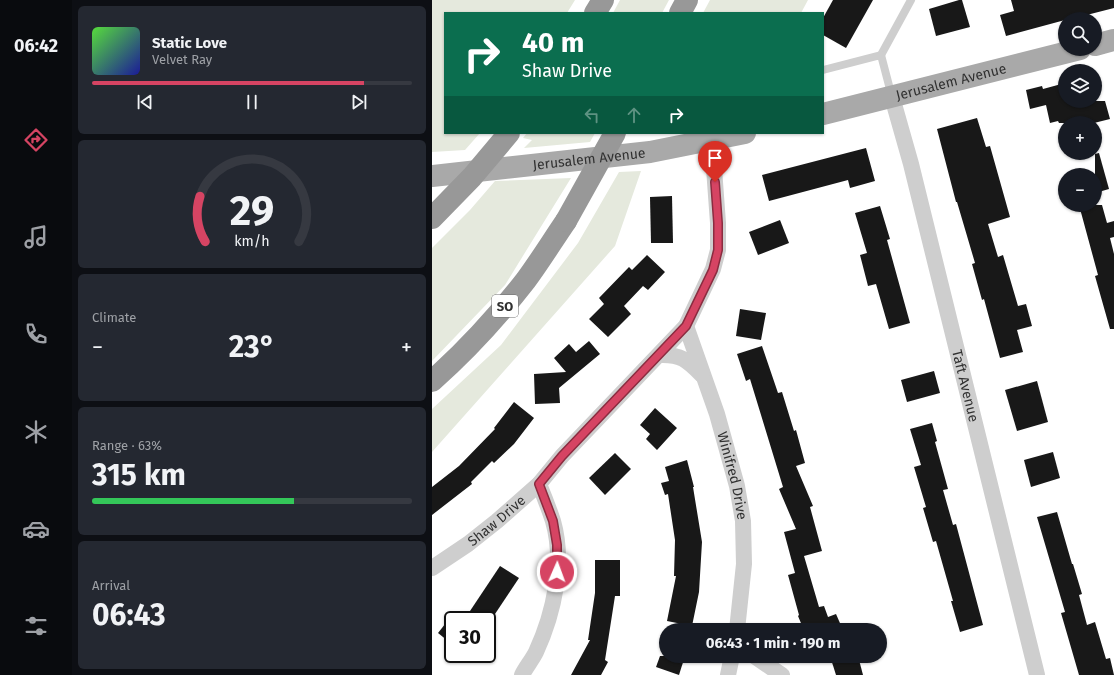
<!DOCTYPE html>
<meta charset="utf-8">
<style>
body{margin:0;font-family:"Fira Sans",sans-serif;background:#242831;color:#f1f3f6;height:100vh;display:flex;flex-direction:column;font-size:15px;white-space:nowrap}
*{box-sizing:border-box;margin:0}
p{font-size:13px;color:#9ea1a6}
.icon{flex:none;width:22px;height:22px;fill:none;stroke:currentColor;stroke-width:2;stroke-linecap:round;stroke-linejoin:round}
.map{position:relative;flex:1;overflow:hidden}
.drawer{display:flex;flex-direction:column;gap:6px;padding:6px;background:#0d0f14;width:360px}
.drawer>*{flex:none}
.top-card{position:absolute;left:12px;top:12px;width:380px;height:122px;border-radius:0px;box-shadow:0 1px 3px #0004;background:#0b6e4f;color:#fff;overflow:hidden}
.buttons{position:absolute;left:626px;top:12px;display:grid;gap:8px}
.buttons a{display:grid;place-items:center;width:44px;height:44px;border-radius:50%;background:#171b24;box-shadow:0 1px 3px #0004;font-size:20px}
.speed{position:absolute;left:12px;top:611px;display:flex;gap:8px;font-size:20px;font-weight:700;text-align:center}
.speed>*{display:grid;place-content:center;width:52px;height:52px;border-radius:50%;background:#171b24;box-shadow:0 1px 3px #0004;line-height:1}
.speed .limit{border:2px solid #111;border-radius:6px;background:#fff;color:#111}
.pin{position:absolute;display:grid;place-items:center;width:34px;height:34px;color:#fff;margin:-41px -17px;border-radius:50% 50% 50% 0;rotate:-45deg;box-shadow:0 0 4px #0007}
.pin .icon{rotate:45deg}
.me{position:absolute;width:44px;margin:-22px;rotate:2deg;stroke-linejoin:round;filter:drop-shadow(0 0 3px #0008)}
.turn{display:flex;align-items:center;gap:14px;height:84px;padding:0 12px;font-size:18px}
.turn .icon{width:52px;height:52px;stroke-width:2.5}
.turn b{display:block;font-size:28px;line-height:34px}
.lanes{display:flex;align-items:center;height:38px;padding:0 12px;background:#0003;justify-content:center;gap:20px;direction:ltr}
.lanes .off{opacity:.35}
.big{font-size:30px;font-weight:700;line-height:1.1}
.drawer .card{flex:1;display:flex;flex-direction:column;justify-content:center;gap:6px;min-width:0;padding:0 14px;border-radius:6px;background:#242831}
.drawer .dial{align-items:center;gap:0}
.dial svg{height:104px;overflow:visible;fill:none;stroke:#363941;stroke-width:7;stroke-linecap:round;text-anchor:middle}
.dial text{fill:#f1f3f6;stroke:none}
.song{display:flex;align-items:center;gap:12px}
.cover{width:48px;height:48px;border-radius:6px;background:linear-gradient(135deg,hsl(110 70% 55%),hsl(240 70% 35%))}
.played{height:4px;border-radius:2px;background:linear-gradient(90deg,#d64463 85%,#363941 85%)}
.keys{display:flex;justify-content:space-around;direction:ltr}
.heat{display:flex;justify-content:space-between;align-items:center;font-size:22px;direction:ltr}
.charge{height:6px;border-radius:3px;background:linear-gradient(90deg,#34c759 63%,#363941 0)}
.trip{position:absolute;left:227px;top:623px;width:228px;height:40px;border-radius:20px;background:#171b24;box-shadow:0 1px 3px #0004;font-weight:700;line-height:40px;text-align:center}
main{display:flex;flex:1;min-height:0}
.tabs{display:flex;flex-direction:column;width:72px;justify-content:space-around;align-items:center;background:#090b0e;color:#9ea1a6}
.tabs .icon{width:28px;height:28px}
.tabs .current{color:#d64463}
.tabs b{font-size:18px;color:#f1f3f6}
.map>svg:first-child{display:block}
.green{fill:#e5e9dd}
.building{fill:#181818}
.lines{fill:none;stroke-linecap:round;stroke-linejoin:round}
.lane{stroke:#cecece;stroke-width:8}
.street{stroke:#cecece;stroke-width:16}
.primary{stroke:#a9a9a9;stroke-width:22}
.highway{stroke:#989898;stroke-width:22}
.highway-bridge{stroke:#989898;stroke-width:22}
.route-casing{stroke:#8b2c40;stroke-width:10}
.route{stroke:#d64463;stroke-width:7}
.labels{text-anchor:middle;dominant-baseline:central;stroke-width:4;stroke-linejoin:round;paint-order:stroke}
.shield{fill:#fff;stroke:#6f6f6f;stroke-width:1}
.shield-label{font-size:13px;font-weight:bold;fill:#313131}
.street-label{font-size:14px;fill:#313131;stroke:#fff}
</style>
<main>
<nav class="tabs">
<b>06:42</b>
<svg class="icon current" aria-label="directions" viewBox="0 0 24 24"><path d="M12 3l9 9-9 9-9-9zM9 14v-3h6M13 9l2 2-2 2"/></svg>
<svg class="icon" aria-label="music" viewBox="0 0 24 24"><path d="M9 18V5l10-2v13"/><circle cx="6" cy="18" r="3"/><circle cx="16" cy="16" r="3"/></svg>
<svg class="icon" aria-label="phone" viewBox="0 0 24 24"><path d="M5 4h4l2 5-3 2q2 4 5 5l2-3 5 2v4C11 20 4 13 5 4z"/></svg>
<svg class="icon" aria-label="climate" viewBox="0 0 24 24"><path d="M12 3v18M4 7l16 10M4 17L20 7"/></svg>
<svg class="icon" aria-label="car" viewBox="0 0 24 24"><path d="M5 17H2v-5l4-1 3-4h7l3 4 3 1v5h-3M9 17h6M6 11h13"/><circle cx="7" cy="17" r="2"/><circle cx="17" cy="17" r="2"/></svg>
<svg class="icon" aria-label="filters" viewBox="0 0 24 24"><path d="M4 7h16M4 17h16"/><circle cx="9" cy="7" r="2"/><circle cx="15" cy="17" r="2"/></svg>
</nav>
<section class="drawer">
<div class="card">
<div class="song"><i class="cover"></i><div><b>Static Love</b><p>Velvet Ray</p></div></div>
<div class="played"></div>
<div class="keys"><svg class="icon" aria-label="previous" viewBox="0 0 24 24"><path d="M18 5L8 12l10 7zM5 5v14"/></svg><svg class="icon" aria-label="pause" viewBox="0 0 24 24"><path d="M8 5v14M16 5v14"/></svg><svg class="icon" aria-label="next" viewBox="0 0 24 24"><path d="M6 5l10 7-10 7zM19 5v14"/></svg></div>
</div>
<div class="card dial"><svg viewBox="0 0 100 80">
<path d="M14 69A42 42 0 1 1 86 69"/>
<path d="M14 69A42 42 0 0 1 10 34" stroke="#d64463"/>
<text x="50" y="56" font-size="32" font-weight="700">29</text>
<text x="50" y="72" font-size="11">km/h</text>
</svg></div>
<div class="card"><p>Climate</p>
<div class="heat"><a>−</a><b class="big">23°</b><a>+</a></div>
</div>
<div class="card"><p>Range · 63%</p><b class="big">315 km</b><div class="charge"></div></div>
<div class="card"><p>Arrival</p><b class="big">06:43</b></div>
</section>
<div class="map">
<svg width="682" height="675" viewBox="0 0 682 675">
<rect width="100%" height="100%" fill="#fff"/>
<g class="green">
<path d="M0,0h143l-8,13h-122v120h35l-15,17 -33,2z"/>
<path d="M188,0h49l-7,13h-49z"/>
<path d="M278,0h98l-7,13h-98z"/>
<path d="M95,133h68l-5,9 -66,6 8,-8 -9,-2z"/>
<path d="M209,171l-26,75 -183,206v-43l69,-64 77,-102 41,-71z"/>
<path d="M139,178l-66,107 -73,76v-113l38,-38 25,-29z"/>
</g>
<g class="building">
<path d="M401,0h40l-27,48 -23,-13v-17z"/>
<path d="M527,0h3l8,27 -34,9 -7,-27z"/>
<path d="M579,0h103v8l-43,11h-6v1l-59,16 -6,-21 14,-4z"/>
<path d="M633,83v18h40l5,18 -16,4h-35l-1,-2 -8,2 -4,-18 -16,4 -4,-19 16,-4 1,3z"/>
<path d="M545,118l9,29 4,-1 20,71 -22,7 10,33 5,-2 15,51 8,-2 6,22 -15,4 6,22 -23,6 -16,-59 -2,1 -10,-36 3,-1 -18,-61h-1l-19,-73z"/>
<path d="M434,148l9,33 -25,7 -2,-8 -79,21 -7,-26z"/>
<path d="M667,153l10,36 -14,4v-39z"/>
<path d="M240,196l1,47h-22l-1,-46z"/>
<path d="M647,205h23l5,18 7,-2v16l-4,1 4,16v75h-4l-15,-53 3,-1z"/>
<path d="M448,206l10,33 -3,1 23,83 -21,6 -13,-45 -8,2 -8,-31 7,-2 -12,-40z"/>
<path d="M348,220l9,23 -31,12 -9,-23z"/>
<path d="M215,255l18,17 -17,18 -5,-4 -19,20 7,8 -23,23 -19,-18 15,-15 -5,-6 30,-31 3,3z"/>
<path d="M308,309l26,4 -5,27 -25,-4z"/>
<path d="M157,341l11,13 -41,34 1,15 -25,1 -1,-30 32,-2 -12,-14 15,-14 7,8z"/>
<path d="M330,346l16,47 4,-1 12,39 2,-1 9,33 -9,3 17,40 -3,1 12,44 -18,5 15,51 5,-1 4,11 8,-3 7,16h-44l4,-2 -5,-12 1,-1 -11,-40 7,-2 -11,-41 12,-3 -17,-40 4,-2 -33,-108 -4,2 -9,-27z"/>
<path d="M502,371l6,22 -33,9 -6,-22z"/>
<path d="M605,381l11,41 -31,9 -12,-41z"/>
<path d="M82,402l20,16 -20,26 -20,19 -2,-2 -21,21 1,2 -40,31v-28l27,-21 36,-37 -1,-1z"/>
<path d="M223,408l22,20 -20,22 -11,-11 4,-5 -10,-9z"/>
<path d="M500,423l5,18 -2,1 13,47 -5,1 10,35 3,-1 27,101 -23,7 -9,-31h2l-17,-60 -3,1 -10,-34 3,-1 -12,-40 7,-2 -11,-36z"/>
<path d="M621,452l7,26 -29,9 -7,-27z"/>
<path d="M183,453l16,16 -26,26 -16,-17z"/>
<path d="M255,460l7,27h-1l9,55 -3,50 -7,34 -25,-5 9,-45h-2l1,-36 -7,-46 -3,1 -4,-12 8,-2 -4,-14z"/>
<path d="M625,512l15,52h1l9,30 -3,1 8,30 8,-3 11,37 4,-1 4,17h-35l-18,-62 4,-1 -28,-95z"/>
<path d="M163,560h25v36h-5l-10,64 3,2 -7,13h-30l19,-35h-2l7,-47z"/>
<path d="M68,566l19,12 -28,42h-27z"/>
<path d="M21,614v31l-15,-12z"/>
<path d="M228,656h25l-6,19 -23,-8z"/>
<path d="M398,656h28l5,19h-27z"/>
</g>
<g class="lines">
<g class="lane">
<path d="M449,55l30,-55"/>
<path d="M391,70l58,-15 11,42"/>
</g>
<g class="street">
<path id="s1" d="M460,97l19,67 126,511"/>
<path id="s2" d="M254,326l31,88 20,72 6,35 1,43 -7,66"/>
<path d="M227,355c22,-1 28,5 43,20"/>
<path id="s3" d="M0,568l36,-24 29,-23 42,-37 23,-28 124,-130 27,-57 5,-19v-27l-6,-82"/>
<path d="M322,656l28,19"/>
<path d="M90,675c4,-8 10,-15 14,-23 18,-39 29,-89 17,-131 -4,-12 -9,-25 -14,-37"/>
<path d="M296,675l4,-19"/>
</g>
<g class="primary">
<path d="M663,45l19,-5"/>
<path id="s4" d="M391,114l257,-65"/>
<path id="s5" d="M0,176l218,-24 95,-19"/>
</g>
<g class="highway">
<path d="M163,13l8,-13"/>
<path d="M248,13l7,-13"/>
<path d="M0,381c35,-31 66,-65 94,-101 14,-19 27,-40 40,-59"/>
</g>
<g class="highway-bridge">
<path d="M0,218l40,-41 37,-44"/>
<path d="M134,221l49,-88"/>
</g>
</g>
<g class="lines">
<defs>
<path id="route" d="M125,572v-27l-4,-24 -14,-37 23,-28 124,-130 27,-56 5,-20v-27l-3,-41"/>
</defs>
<use href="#route" class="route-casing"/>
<use href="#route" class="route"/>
</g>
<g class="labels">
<rect class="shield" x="60" y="295" width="26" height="22" rx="3"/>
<g class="shield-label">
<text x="73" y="306">SO</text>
</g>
<g class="street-label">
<text stroke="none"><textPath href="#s4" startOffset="132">Jerusalem Avenue</textPath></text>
<text stroke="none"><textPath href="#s5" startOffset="158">Jerusalem Avenue</textPath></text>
<text stroke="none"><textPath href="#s1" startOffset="298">Taft Avenue</textPath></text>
<text stroke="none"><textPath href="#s2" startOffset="157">Winifred Drive</textPath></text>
<text stroke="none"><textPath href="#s3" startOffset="80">Shaw Drive</textPath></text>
</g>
</g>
</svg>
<div class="buttons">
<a><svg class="icon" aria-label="search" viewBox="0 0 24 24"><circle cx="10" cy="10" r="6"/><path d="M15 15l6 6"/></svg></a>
<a><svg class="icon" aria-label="layers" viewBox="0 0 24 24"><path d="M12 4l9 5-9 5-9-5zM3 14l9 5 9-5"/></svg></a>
<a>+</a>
<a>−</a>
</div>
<div class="speed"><div class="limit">30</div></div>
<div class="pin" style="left:283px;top:182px;background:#d93025"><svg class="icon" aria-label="arrive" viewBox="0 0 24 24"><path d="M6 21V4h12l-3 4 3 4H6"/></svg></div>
<svg class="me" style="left:125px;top:572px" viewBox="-20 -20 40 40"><circle r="17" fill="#d64463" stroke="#fff" stroke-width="3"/><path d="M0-11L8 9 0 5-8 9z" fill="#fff"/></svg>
<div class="trip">06:43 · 1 min · 190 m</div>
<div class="top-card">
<div class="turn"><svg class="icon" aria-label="right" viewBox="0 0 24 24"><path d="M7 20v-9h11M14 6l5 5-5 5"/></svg><div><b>40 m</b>Shaw Drive</div></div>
<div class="lanes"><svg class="icon off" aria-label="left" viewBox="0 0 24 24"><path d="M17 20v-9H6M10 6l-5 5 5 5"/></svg><svg class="icon off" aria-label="ahead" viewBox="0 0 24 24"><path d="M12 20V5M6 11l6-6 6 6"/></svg><svg class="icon" aria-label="right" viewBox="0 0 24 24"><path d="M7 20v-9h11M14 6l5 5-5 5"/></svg></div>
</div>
</div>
</main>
